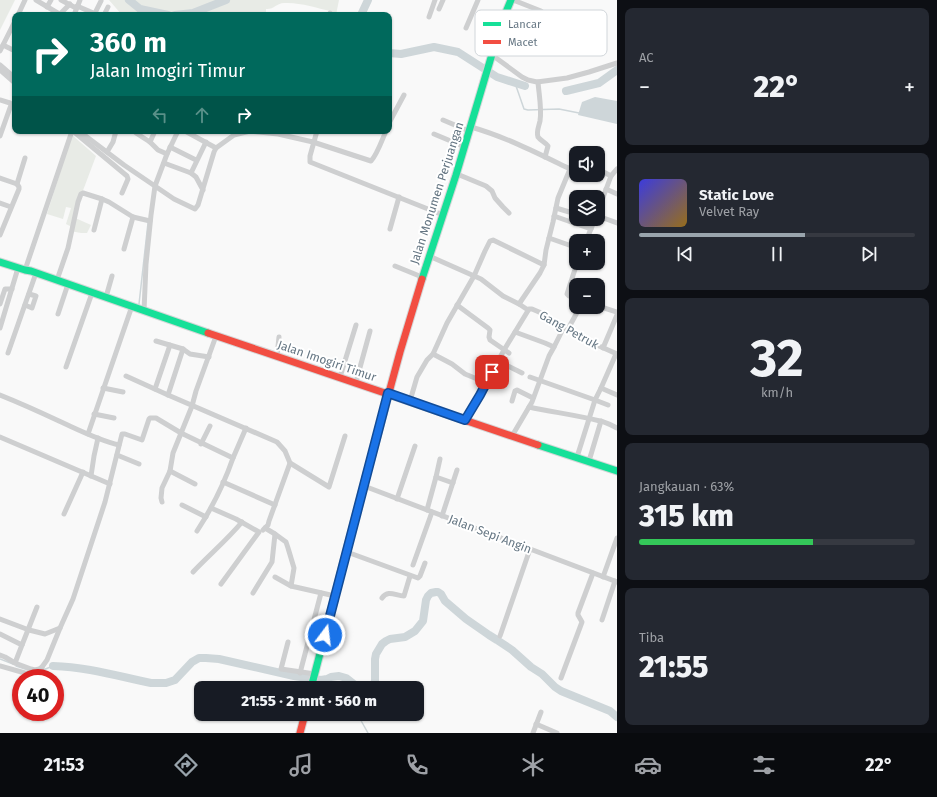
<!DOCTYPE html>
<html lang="id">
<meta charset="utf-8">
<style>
body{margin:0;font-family:"Fira Sans",sans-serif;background:#242831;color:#f1f3f6;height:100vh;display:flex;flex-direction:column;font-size:15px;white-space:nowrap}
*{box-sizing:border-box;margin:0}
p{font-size:13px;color:#9ea1a6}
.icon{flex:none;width:22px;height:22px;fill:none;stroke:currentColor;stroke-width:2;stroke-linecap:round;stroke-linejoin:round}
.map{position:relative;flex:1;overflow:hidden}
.panel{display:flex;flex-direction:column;gap:8px;padding:8px;background:#0d0f14;width:320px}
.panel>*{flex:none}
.banner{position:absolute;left:12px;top:12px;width:380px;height:122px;border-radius:8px;box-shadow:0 1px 3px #0004;background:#00695c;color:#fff;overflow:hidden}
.buttons{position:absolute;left:569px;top:146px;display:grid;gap:8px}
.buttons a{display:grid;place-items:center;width:36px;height:36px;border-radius:8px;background:#171b24;box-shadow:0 1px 3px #0004;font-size:20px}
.speed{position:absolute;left:12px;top:669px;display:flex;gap:8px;font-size:20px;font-weight:700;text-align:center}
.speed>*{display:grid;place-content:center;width:52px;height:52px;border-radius:50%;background:#171b24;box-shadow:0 1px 3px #0004;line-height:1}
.speed .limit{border:6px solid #d22;background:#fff;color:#111}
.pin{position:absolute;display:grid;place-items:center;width:34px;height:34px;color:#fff;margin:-17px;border-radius:8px;box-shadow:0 2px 6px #0006}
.me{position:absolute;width:44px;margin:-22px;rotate:15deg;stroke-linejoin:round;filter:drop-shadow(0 0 3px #0008)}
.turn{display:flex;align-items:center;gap:14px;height:84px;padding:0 12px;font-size:18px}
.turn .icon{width:52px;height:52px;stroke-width:2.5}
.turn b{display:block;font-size:28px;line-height:34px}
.lanes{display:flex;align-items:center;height:38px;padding:0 12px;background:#0003;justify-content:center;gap:20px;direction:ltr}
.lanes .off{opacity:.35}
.big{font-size:30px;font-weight:800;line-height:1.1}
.panel .tile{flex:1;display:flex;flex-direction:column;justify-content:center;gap:6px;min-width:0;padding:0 14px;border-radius:8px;background:#242831}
.panel .dial{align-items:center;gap:0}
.dial b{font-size:52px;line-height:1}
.song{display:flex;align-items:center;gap:12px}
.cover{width:48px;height:48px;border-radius:6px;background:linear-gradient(135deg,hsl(240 70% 55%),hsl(40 70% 35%))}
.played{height:4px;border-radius:2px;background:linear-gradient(90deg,#99a4ac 60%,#363941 60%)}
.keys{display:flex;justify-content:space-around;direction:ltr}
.heat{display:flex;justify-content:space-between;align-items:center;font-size:22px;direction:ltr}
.charge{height:6px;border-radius:3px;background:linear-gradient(90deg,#34c759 63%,#363941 0)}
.trip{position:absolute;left:194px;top:681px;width:230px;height:40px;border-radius:8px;background:#171b24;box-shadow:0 1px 3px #0004;font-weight:800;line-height:40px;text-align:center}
.menu{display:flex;height:64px;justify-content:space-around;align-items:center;background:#090b0e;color:#9ea1a6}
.menu .icon{width:28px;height:28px}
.menu .active{color:#99a4ac}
.menu b{font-size:18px;color:#f1f3f6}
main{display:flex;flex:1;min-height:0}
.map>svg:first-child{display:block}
.green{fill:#e8ebe6}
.water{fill:#ced6d9}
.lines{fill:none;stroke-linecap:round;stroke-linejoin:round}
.stream{stroke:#ced6d9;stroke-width:1.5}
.river{stroke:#ced6d9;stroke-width:8}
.fast-casing{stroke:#d5d6d7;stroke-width:9}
.jam-casing{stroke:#d5d6d7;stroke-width:9}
.street{stroke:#cecfd0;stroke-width:5}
.fast{stroke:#16e098;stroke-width:7}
.jam{stroke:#f24e42;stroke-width:7}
.route-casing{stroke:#114b97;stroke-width:10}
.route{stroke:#1a73e8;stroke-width:7}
.labels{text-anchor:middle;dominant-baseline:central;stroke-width:4;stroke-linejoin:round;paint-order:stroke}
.street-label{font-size:12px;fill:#657683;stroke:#fff}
.key{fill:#fff;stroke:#d1d6da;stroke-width:1}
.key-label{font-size:11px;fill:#657683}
</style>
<main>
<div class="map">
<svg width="617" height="733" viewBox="0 0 617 733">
<rect width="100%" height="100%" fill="#f9f9f9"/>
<g class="green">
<path d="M0,0h15l-15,30z"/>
<path d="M109,0h230l-3,15h-5v-4c-15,-3 -31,-9 -47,-8 -7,0 -11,7 -18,6v6h-144z"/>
<path d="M72,135l24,21 -23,61 18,8 -4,8h-6l-11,-2v-5l-4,-2 5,-16 -5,-1 -3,12 -16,-5z"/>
</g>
<path class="water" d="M595,97l22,4v23l-39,-9 4,-13z"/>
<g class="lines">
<g class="stream">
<path d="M515,83l9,26 4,1 31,-1 20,4"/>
<path d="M139,304l9,-81"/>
<path d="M0,659l13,5"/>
<path d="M16,666l12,4"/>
<path d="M43,670l10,-4"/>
<path d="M359,717l9,16"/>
</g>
<g class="river">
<path d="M129,0l11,9 28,6"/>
<path d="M175,15l18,-2 33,-13"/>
<path d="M361,15l7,-15"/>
<path d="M389,53l12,1 33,-7 24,5 39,25 28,9"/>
<path d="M566,91l33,-8 18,-13"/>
<path d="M53,666c35,1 64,10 98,17h15l9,-3 17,-18 7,-4h7l13,1 75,17 27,4 6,-1 4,-2 8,-1 7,2 9,7 7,2 8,1 3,-2 2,-5v-22l1,-5 6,-10 4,-3 4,-2 15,-2 10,-6 8,-10 3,-21 2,-4 3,-3 5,-1h2l3,2 4,7 21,18 23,16 8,5 15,10 19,17 11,7 13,13 6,4 49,20 7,6"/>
</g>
<defs>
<g id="fast">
<path d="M0,262l25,8 6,1 177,62"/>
<path d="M422,279l34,-104 45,-151 10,-24"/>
<path d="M538,445l79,26"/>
<path d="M311,688l55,-211"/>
</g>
<g id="jam">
<path d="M208,333l330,112"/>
<path d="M366,477l34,-125 22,-73"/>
<path d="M300,733l5,-19"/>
</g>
</defs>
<use href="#fast" class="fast-casing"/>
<use href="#jam" class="jam-casing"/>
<g class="street">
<path d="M36,0l25,15"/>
<path d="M61,0l15,8"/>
<path d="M513,0l28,11"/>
<path d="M77,6l21,9"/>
<path d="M47,7l4,-7"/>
<path d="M439,9l4,-9"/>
<path d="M95,13l6,-12"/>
<path d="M18,15l7,-15"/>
<path d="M59,15l11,-11"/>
<path d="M74,15l6,-15"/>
<path d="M104,15l4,-8"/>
<path d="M329,15l1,-2"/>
<path d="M429,17l6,-17"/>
<path d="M466,28l12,-28"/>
<path d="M3,45l12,6"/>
<path d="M0,51l15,-30"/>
<path d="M492,55l30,22 6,3 9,2 30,-4 22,-6 28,-9"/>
<path d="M0,65l15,13"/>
<path d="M0,70l15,13"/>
<path d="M538,82c1,13 4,27 2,39 -1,5 -4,11 -2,16 3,4 7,5 10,9l-3,11"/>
<path d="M0,100l10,3 1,2 -11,31"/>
<path d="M443,120l26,11"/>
<path d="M389,123l15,-28"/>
<path d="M471,127c35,10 66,26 99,42l-12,29 -5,24 -7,28 -2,15 -4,8 -21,31"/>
<path d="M73,131l54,45 1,3 -6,14"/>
<path d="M79,131l45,34 50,34 21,10 3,-4 16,-53 2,-4 18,-13 16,-4 28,3 35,8 58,19c6,-6 11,-21 15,-30"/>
<path d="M136,131v2l14,9 8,8 9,4"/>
<path d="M185,131l31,17"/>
<path d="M317,131l-7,25v6l133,53"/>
<path d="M434,134l31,13"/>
<path d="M150,142l5,-11"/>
<path d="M170,147l26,13"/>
<path d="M107,152l6,-10 3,-11"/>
<path d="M164,163l27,10 5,4 7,13"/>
<path d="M570,169l1,-3 5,-2"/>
<path d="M598,169l13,7 6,-7"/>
<path d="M191,173l15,-31"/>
<path d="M457,174l29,12 6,5 3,7 8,9 6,6"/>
<path d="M0,178l17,6 2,3v2l-19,46"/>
<path d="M17,184l8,-26"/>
<path d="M606,189l11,5"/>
<path d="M0,203l11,4"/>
<path d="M556,208l20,6"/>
<path d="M598,211l13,-35"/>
<path d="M554,216l37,13"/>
<path d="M598,216l19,7"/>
<path d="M390,229l9,-32"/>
<path d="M94,230l8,-31"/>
<path d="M549,238l20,7 7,1"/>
<path d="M586,241l9,-22"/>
<path d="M124,249l9,-32"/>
<path d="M429,256l52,23 22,17 16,8 9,6"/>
<path d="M395,266l27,11"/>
<path d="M25,270l47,-139"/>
<path d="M57,280l11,-32 10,-46 3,-8 2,-1 19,6 7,3 24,15 17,4"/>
<path d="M106,297l6,-21"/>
<path d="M576,299l-7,-3 -2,-2 10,-31"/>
<path d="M0,304l5,-15h7"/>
<path d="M25,305l7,3 4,-12 -7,-2"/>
<path d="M457,305l31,23 2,2 -1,7 1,3 19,13"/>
<path d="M598,306l19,6"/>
<path d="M144,311l2,-47 5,-49 4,-29 12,-32 11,-23"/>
<path d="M58,314l10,-30"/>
<path d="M0,328l18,-60"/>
<path d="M568,329l12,-22"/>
<path d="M156,341l27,8 7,5 19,3"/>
<path d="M554,347l10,-20"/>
<path d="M603,348l14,-33"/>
<path d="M8,353l28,-80"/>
<path d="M433,354l19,10 13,10 22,9"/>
<path d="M277,356l2,-19"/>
<path d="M498,361l24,12"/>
<path d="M66,367l26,-74"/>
<path d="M126,376l42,19 109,47 8,9 5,12 39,24 16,-51"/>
<path d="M340,377l16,-52"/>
<path d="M530,377l65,23 -18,57"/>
<path d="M356,382l14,-51"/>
<path d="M103,388l20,4"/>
<path d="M601,388l15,-34"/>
<path d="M155,389l15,-44"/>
<path d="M0,395c20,8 40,17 59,26 20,9 39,19 60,24"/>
<path d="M168,395l15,-46"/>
<path d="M410,401l7,-24 10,-17 6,-6 14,-31 27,-47 11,-25 5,-10 3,-1 51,25"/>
<path d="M512,401l3,-10 2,-1 16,8"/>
<path d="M608,405l-13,-5 6,-12 16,7"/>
<path d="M529,407c23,5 47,8 71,14 6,1 11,4 17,7"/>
<path d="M94,414l20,4"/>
<path d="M465,420l15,-25 24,-45 25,-41h3l7,3 49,29 29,13"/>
<path d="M88,434l44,-128"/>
<path d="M512,436l20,-34 17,-46 5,-9 -9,-4 -30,-11"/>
<path d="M0,437l110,47"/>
<path d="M201,444l9,-18"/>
<path d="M117,455l22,9"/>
<path d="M233,458l13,-30"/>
<path d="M589,461l12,-40"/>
<path d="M170,471l25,13"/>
<path d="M91,476l3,-20 4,-18"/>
<path d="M436,477l17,6"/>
<path d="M223,482l52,23"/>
<path d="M364,486l253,96"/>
<path d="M397,499l18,-53"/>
<path d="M162,502l-1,-4 1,-10 8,-17 3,-18 19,-47 4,-15 20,-55"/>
<path d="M182,505l24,12"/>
<path d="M211,508l25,11 23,13 -38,52"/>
<path d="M427,510l9,-33 4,-18"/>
<path d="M64,514l19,-42"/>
<path d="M442,516l15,-46"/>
<path d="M265,528l10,6 11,8 2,6 6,20 -3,18 44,10"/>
<path d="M263,530l5,-5 1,-4 21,-58"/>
<path d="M347,552l71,26 2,-2 5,-13"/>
<path d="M413,565l19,-53"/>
<path d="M193,572c16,-17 34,-32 49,-50"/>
<path d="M275,577l16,9"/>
<path d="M603,577l14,-39"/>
<path d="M253,593l19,-31 3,-28"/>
<path d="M382,598c6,-9 14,-2 22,-2l6,-20"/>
<path d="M0,619l29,11 16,4 15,-6"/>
<path d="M602,620l13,-39"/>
<path d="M0,634l22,11 15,-38"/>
<path d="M500,636l30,-87"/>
<path d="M288,642l-7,27 34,5"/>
<path d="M0,655l5,2 10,6 16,6 4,1 4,-1 3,-2 5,-7 13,-32 13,-29 32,-97 17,-68h3l17,6 7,-21 1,-1h6l25,15 52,25c-9,26 -21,50 -36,73"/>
<path d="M15,663l7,-18"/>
<path d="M0,666l25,7 12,2 4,-2 1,-6"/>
<path d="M300,673l21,-80"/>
<path d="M561,678l21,-56 -4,-7v-2l15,-40"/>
<path d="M536,724l21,9"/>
<path d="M533,733l8,-21"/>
</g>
<use href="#fast" class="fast"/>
<use href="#jam" class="jam"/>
</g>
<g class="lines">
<defs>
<path id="route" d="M325,635l63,-242 77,27 15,-25 12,-23"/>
</defs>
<use href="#route" class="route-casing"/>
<use href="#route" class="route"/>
</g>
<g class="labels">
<g class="street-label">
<text transform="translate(437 193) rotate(-72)">Jalan Monumen Perjuangan</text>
<text transform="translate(569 330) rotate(29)">Gang Petruk</text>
<text transform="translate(327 361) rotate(19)">Jalan Imogiri Timur</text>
<text transform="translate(490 534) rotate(21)">Jalan Sepi Angin</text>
</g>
</g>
<rect x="475" y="10" width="132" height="46" rx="6" class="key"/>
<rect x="483" y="22" width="18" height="4" fill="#16e098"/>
<rect x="483" y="40" width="18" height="4" fill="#f24e42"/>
<g class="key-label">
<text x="508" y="28">Lancar</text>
<text x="508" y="46">Macet</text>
</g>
</svg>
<div class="buttons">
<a><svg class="icon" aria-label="sound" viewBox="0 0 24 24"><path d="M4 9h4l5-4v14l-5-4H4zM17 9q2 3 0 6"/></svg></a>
<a><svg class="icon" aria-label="layers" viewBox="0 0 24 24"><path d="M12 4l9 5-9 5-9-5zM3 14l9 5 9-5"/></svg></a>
<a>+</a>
<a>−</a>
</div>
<div class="speed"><div class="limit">40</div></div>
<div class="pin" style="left:492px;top:372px;background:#d93025"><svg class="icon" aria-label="arrive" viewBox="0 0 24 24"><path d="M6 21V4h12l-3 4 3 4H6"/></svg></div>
<svg class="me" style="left:325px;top:635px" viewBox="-20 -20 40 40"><circle r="17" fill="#1a73e8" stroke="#fff" stroke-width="3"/><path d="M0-11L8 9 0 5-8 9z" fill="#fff"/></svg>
<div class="trip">21:55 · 2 mnt · 560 m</div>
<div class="banner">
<div class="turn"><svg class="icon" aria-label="right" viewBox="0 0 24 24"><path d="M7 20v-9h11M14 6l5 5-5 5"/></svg><div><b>360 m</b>Jalan Imogiri Timur</div></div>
<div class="lanes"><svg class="icon off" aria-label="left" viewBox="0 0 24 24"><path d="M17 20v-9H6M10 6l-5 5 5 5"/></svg><svg class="icon off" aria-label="ahead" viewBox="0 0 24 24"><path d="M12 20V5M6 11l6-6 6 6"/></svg><svg class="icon" aria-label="right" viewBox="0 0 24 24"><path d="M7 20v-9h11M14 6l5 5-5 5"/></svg></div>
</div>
</div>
<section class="panel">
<div class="tile"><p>AC</p>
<div class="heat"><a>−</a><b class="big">22°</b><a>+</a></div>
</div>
<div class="tile">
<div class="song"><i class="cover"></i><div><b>Static Love</b><p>Velvet Ray</p></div></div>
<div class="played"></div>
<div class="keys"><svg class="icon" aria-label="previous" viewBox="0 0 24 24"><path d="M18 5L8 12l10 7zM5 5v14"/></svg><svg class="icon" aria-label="pause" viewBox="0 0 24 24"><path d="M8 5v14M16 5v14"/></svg><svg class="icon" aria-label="next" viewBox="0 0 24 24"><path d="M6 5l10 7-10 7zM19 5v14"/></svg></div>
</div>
<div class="tile dial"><b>32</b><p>km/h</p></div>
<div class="tile"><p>Jangkauan · 63%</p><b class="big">315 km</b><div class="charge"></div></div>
<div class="tile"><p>Tiba</p><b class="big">21:55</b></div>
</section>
</main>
<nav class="menu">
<b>21:53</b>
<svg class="icon active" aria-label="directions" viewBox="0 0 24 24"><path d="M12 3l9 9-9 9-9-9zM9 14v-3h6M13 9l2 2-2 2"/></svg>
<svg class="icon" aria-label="music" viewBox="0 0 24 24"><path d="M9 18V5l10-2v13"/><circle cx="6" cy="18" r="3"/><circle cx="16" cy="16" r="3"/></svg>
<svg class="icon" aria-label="phone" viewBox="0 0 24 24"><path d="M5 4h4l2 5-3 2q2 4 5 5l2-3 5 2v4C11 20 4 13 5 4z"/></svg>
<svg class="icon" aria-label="climate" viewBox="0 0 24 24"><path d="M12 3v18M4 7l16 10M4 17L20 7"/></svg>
<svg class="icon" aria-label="car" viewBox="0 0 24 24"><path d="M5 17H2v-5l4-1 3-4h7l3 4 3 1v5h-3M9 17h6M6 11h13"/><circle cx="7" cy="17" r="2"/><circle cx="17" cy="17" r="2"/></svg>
<svg class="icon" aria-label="filters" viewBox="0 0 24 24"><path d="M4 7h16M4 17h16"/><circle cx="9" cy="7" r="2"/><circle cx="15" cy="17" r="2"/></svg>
<b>22°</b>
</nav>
